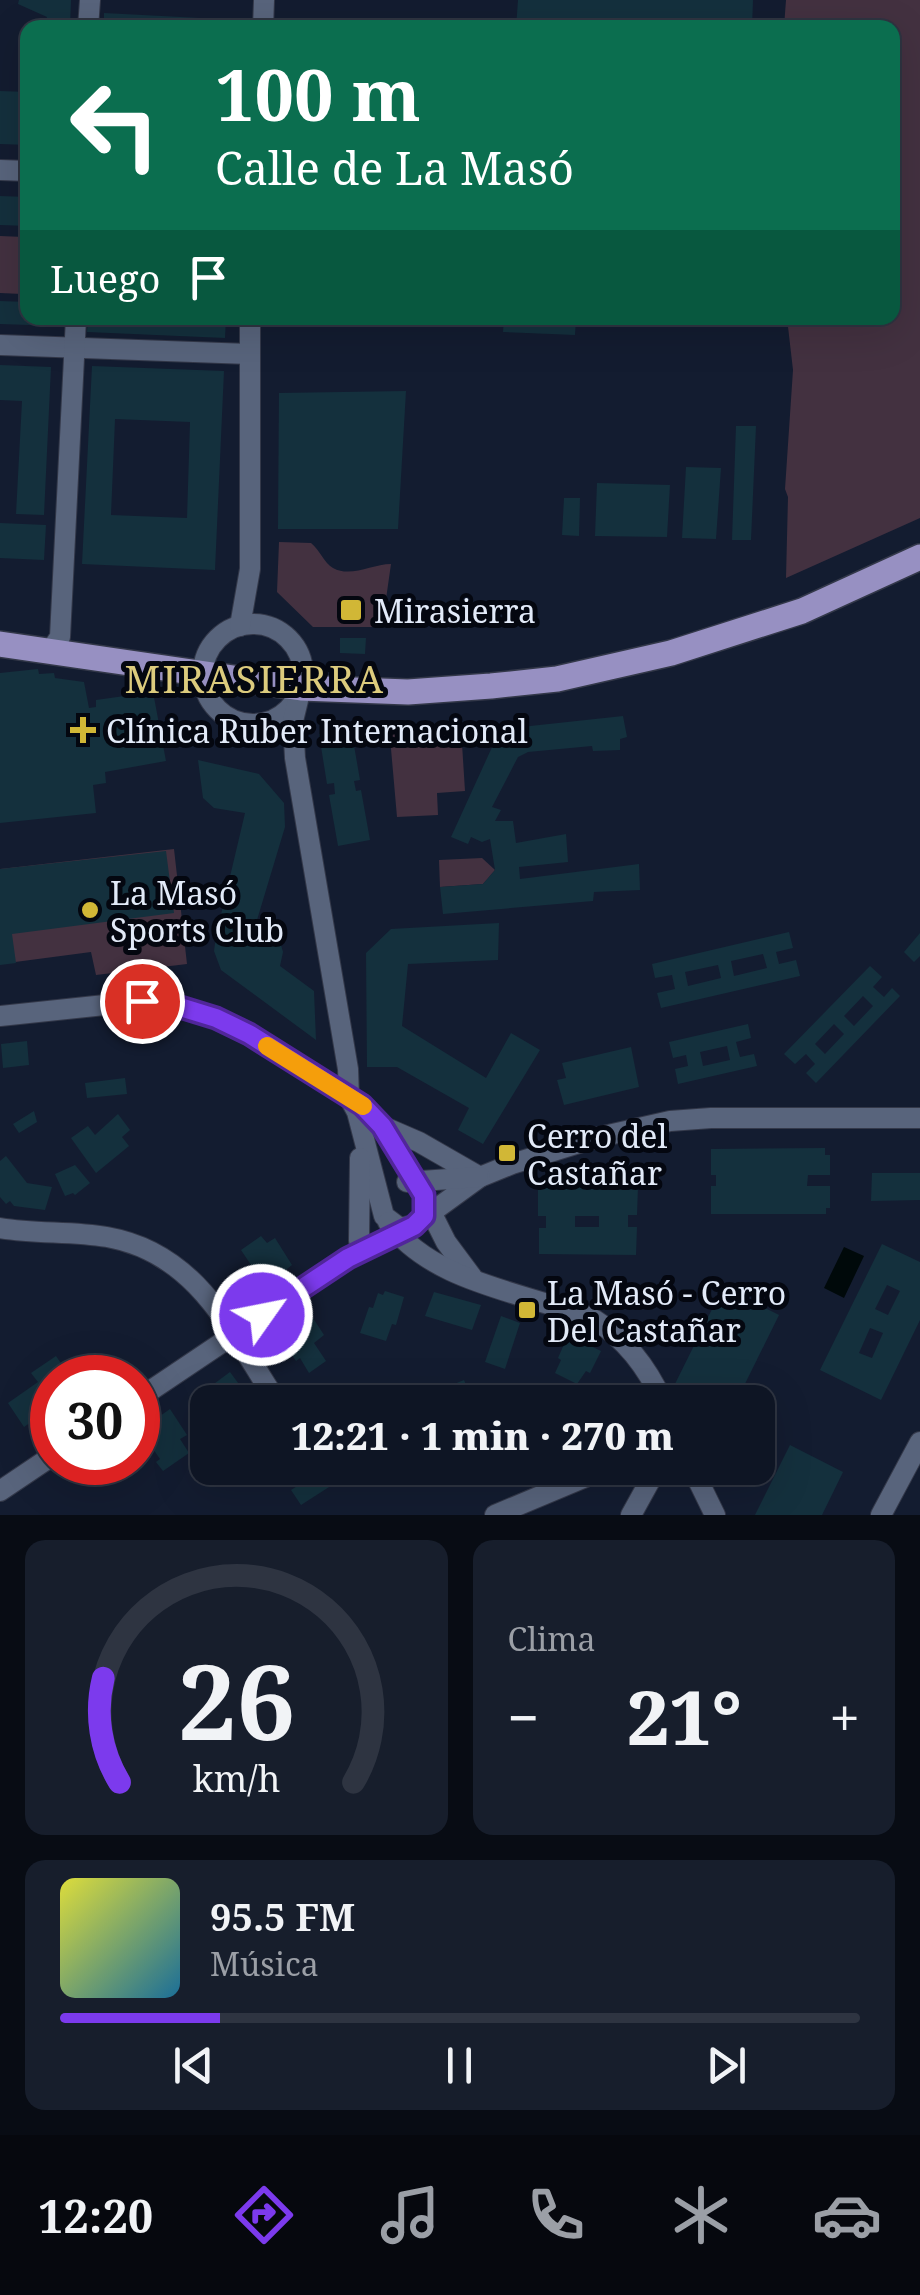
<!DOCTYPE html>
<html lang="es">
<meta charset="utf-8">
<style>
body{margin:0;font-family:"Noto Serif",serif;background:#171e2c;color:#f1f3f6;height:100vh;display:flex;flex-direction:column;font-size:38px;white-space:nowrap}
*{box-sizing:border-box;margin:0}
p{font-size:32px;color:#9b9fa6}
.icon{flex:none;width:55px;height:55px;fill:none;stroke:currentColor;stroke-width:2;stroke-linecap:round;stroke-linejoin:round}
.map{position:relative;height:1515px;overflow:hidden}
.sheet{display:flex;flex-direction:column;gap:25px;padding:25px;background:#080c14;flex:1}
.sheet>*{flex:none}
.guide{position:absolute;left:20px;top:20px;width:880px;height:305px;border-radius:20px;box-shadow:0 10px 40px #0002,0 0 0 2px #2e3441;background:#0b6e4f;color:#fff;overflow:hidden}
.speed{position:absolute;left:30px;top:1355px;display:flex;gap:20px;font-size:50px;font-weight:700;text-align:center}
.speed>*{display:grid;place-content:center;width:130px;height:130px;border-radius:50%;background:#0e1524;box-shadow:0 10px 40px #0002,0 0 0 2px #2e3441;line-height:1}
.speed .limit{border:15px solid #d22;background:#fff;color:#111}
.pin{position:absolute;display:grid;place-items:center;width:85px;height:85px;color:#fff;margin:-42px;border:5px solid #fff;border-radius:50%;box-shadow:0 2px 10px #0007}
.me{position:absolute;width:110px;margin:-55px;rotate:57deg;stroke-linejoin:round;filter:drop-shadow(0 0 8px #0008)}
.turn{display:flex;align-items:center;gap:35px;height:210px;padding:0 30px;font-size:45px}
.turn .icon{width:130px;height:130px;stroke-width:2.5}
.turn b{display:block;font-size:70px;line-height:85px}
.then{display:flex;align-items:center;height:95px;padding:0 30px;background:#0003;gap:20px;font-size:38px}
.big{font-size:75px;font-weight:800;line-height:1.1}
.sheet .tile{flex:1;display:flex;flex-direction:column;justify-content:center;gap:15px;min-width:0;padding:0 35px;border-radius:20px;background:#171e2c}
.sheet .dial{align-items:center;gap:0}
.dial svg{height:260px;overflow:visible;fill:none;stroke:#2e3441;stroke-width:7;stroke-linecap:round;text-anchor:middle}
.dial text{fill:#f1f3f6;stroke:none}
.song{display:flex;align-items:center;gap:30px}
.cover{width:120px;height:120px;border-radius:15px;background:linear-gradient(135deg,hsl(60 70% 55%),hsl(200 70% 35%))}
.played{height:10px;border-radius:5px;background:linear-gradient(90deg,#7c3aed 20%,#2e3441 20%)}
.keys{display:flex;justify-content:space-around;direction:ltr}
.heat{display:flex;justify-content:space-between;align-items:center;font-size:55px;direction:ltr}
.sheet .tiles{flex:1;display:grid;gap:25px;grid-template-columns:1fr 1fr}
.tile:last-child{grid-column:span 2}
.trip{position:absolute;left:190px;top:1385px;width:585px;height:100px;border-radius:20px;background:#0e1524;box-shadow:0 10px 40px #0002,0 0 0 2px #2e3441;font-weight:800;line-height:100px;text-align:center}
.tabs{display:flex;height:160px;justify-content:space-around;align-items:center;background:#06080e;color:#9b9fa6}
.tabs .icon{width:70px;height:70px}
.tabs .current{color:#7c3aed}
.tabs b{font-size:45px;color:#f1f3f6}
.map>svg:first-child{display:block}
.green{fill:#433140}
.water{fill:#00090a}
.building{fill:#14303d;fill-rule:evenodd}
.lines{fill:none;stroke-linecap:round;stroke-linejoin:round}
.minor-casing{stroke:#333849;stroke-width:22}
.major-casing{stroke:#333849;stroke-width:28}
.minor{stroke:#58647c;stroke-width:20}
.major{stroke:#9790c2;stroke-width:25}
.route-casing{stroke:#51269a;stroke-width:25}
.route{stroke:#7c3aed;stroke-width:18}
.slow{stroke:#f59e0b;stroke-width:18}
.poi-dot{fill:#d1b736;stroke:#040710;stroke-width:4}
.labels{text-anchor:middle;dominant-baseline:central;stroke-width:10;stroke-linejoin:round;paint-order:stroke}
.poi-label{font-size:32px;fill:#e2eaf8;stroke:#040710;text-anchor:start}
.quarter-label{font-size:38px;letter-spacing:2.5px;fill:#dccb7d;stroke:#040710}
</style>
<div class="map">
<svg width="920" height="1515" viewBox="0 0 920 1515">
<rect width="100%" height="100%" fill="#131c30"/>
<g class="green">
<path d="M786,0h134v518l-134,60 2,-81 -3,-8 8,-119 -6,-52h105v-290l-108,-1z"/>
<path d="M0,236l24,1 -2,57 -22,-1z"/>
<path d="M279,542l32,1c9,7 13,20 22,25 18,10 39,-4 58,-4l-7,49 -6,14h-65l-36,-35z"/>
<path d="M433,724l1,5 27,-1 4,63 -28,2 1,22 -41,2 -8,-91z"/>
<path d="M174,849l13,115 -91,11 -5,-23 -91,12v-95z"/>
<path d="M482,858l13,12 -12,14 -43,3 -1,-27z"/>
</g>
<path class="water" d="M844,1247l20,9 -20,42 -20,-10z"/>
<g class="building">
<path d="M19,0h52l-1,28h-27l4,-11 -29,-13z"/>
<path d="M518,0h235l-1,28h-236z"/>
<path d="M104,13l135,7v8h-135z"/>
<path d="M0,91l28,1v53l-28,-1z"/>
<path d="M0,196l28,1v29l-28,-1z"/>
<path d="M0,301l28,1v16h30l-1,8 -57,-2z"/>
<path d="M88,318h138l-1,20 -138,-6z"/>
<path d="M504,318h72l-1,17 -72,-3z"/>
<path d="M0,365l51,2 -7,148 -28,-1 6,-113 -22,-1z"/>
<path d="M92,366l132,5 -9,199 -133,-6zM115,419l75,3 -3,96 -76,-3z"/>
<path d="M406,391l-8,138h-120l1,-136z"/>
<path d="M736,426h20l-5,114h-19z"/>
<path d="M686,467l35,1 -5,71 -34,-1z"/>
<path d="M597,483l73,2 -3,52 -72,-1z"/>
<path d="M564,498h16l-1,38 -17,-1z"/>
<path d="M0,523l46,2 -2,35 -44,-2z"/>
<path d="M340,638h26l-1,16 -25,-1z"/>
<path d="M38,669l1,5 15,-1 1,5 29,4 5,26 7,-1v-7l57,-8 13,69 -61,11 1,11 -13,2 3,28 -96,10v-150z"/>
<path d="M623,716l4,21 -7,2v11l-27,1 -1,-5 -64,6 -10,5 -26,50 9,3 -6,11h18l3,22 50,-9 2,28 -49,5 1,12 119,-15 1,26 -46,2 -1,9 -150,13 -3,-27 43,-3 12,-14 -5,-31 -8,3 -11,-5 -3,7 -17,-7 42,-92 28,-18z"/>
<path d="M351,728l9,52 -6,1 2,10 5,-1 9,50 -32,6 -9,-51 6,-1 -1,-11 -7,1 -8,-50z"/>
<path d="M198,760l61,14 25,29 1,24 -28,93 13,5 8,10 5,17 -3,14 34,25 2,49 -95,-70 -7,-19 2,-15 29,-123 -31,-5 -11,-10z"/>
<path d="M166,851l8,62 -162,21 4,29 -16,2v-96z"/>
<path d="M499,923l-1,37 -90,4 -6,62 84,52 25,-45 29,17 -57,94 -25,-14 11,-22 -72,-41h-30l-1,-114 25,-24z"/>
<path d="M789,932l4,16 -17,4 3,12 17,-4 4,16 -139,32 -4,-15 18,-4 -3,-14 -17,3 -3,-14zM763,954l4,14 -33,8 -3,-15zM718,965l3,13 -33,8 -3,-14z"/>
<path d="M920,933v23l-6,6 -10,-10z"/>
<path d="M870,966l12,11 -9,10 11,10 8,-9 8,8 -84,87 -10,-10 9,-9 -9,-10 -11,10 -11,-10zM863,996l10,10 -19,20 -10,-10zM834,1024l10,10 -19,20 -10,-10z"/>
<path d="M748,1024l3,14 -15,4 2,8 2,7 14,-3 3,12 -79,18 -3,-15 13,-3 -2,-11 -13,3 -4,-16zM727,1046l3,14 -27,6 -3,-14z"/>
<path d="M27,1041l2,24 -26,3 -2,-24z"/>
<path d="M631,1047l8,40 -75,18 -7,-25 9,-2 -4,-15z"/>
<path d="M125,1078l2,16 -40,4 -2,-15z"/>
<path d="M34,1111l3,11 -18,11 -6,-9z"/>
<path d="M118,1114l12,16 -8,7 7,9 -33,27 -25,-35 17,-12 7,9z"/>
<path d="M825,1148v7h5v20h-22l-1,11h23v22h-4v6h-115v-28h5v-11h-5v-26z"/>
<path d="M6,1156l21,27 25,4 -7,23 -31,-4 -4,-5 -4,3 -6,-7v-36z"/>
<path d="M75,1165l15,18 -15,12 -2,-2 -8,3 -10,-22z"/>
<path d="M872,1173h48v27l-49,1z"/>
<path d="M538,1186l100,1 -1,28h-9v12h9l-1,28 -97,-1v-26h7v-12h-8zM575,1216h24v11h-24z"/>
<path d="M261,1236l6,7 8,-5 17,27 -20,16 -2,-3 -7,5 -22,-33z"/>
<path d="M882,1244l38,18v58l-39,80 -61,-30zM887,1285l13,6 -12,24 -13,-6zM870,1328l13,5 -11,25 -13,-5z"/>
<path d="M723,1287l56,28 -43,87h-34l-29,-14z"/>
<path d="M385,1291l19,6 -8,28 -4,-1 -6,17 -26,-8 9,-26 4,1 5,-15 5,2z"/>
<path d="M434,1292l47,13 -9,25 -47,-14z"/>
<path d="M501,1316l19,7 -15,46 -20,-7z"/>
<path d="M313,1318l11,17 -10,8 12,18 -17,12 -9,-15 -4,3 -15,-22z"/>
<path d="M568,1335l33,16 -11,22 -4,-2 -9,13 -22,-11 6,-13 -3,-2z"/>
<path d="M56,1356l15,22h-19v29l-28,20 -16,-24 30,-21 -7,-9z"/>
<path d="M230,1372l22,30h-44v5l-9,-12z"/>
<path d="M464,1380l9,22h-63z"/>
<path d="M170,1409l17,26 -7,4 9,14 -26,18 -7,-9 4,-3 -20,-29z"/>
<path d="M790,1445l53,27 -21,43h-67z"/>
<path d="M315,1468h17l8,12 -39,25 -10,-15 27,-17z"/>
</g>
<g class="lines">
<defs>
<g id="minor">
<path d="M88,28l2,-28"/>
<path d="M263,28l1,-28"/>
<path d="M0,170l28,1"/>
<path d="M0,345l249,9"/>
<circle cx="253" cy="674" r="50"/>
<path d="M240,626l10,-57v-251"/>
<path d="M51,650l9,-13 16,-319"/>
<path d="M301,688l-8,33 2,37 53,311 1,28"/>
<path d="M0,1016l143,-15 34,4 39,14 33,16 113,70 20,21 38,63"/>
<path d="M349,1097l8,15 27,104 16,12 14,-3 66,-48 32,-13 83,-26 75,-17 41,-3h209"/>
<path d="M382,1126l37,16 61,35"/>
<path d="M407,1182l71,-5"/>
<path d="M427,1204l19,38 26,35"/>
<path d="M388,1222c38,51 106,65 163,83 15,5 31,8 44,15 32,20 53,49 68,82"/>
<path d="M0,1228c35,6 72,3 107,9 91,16 124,95 170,165"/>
<path d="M359,1241l1,-83"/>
<path d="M138,1399l210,-141 58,-28"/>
<path d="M692,1468l23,47"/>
<path d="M0,1491l52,-35"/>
<path d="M495,1515l112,-47"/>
<path d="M631,1515l26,-47"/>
<path d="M881,1515l39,-73"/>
</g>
<path id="major" d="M0,644l301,44 107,4 83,-6 66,-7 114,-26 131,-42 118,-54"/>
</defs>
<use href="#minor" class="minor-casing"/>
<use href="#major" class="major-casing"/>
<use href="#minor" class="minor"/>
<use href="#major" class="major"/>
</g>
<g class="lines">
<defs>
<path id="route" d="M142,1001l35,5 39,12 33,16 113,71 20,21 42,69v21l-10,10 -66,32 -86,57"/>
</defs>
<use href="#route" class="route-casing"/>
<use href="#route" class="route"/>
<path class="slow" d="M267,1046l96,60"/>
</g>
<g class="poi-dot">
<rect x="339" y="598" width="24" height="24" rx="5"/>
<path d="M78 715h10v10h10v10h-10v10h-10v-10h-10v-10h10z"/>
<circle cx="90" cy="910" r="10"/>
<rect x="497" y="1143" width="20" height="20" rx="5"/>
<rect x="517" y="1300" width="20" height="20" rx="5"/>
</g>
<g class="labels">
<g class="poi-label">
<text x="374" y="610">Mirasierra</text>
<text x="106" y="730">Clínica Ruber Internacional</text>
<text x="110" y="892">La Masó<tspan x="110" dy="37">Sports Club</tspan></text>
<text x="527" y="1135">Cerro del<tspan x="527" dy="37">Castañar</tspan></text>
<text x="547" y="1292">La Masó - Cerro<tspan x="547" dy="37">Del Castañar</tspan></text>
</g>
<g class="quarter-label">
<text x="255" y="678">MIRASIERRA</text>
</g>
</g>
</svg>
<div class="speed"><div class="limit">30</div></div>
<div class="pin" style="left:142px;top:1001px;background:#d93025"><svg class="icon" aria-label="arrive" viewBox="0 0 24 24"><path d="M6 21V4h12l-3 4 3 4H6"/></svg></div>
<svg class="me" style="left:262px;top:1315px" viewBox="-20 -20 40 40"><circle r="17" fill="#7c3aed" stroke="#fff" stroke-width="3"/><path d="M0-11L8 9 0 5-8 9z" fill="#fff"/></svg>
<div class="trip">12:21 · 1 min · 270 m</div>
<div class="guide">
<div class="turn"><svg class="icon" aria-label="left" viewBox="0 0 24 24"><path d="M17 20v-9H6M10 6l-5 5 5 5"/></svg><div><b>100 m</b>Calle de La Masó</div></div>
<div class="then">Luego<svg class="icon" aria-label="arrive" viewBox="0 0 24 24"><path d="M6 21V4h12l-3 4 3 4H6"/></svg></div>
</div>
</div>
<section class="sheet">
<div class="tiles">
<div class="tile dial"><svg viewBox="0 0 100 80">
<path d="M14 69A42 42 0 1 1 86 69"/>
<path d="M14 69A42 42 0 0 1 9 37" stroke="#7c3aed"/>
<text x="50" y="56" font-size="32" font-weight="700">26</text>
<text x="50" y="72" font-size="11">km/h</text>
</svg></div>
<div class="tile"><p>Clima</p>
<div class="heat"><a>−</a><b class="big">21°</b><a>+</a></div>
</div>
<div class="tile">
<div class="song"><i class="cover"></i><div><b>95.5 FM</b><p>Música</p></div></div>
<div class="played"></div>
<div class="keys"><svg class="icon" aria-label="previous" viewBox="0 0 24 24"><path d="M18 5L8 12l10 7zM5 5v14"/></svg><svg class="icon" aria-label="pause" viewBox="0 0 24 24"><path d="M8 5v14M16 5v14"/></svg><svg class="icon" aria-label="next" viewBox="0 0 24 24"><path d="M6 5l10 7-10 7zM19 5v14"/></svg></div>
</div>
</div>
</section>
<nav class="tabs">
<b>12:20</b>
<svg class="icon current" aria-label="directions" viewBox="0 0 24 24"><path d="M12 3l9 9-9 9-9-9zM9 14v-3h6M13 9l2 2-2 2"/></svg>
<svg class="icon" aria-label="music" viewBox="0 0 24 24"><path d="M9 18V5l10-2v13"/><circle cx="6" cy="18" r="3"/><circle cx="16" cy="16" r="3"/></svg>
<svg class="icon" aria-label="phone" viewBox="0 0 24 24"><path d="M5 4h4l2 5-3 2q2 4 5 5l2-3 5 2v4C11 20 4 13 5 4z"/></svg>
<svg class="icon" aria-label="climate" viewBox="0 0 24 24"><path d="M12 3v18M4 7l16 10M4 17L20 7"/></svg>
<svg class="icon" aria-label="car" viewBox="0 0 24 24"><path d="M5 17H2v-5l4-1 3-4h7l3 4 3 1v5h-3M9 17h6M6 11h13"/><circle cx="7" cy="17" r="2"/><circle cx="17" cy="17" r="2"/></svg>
</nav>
